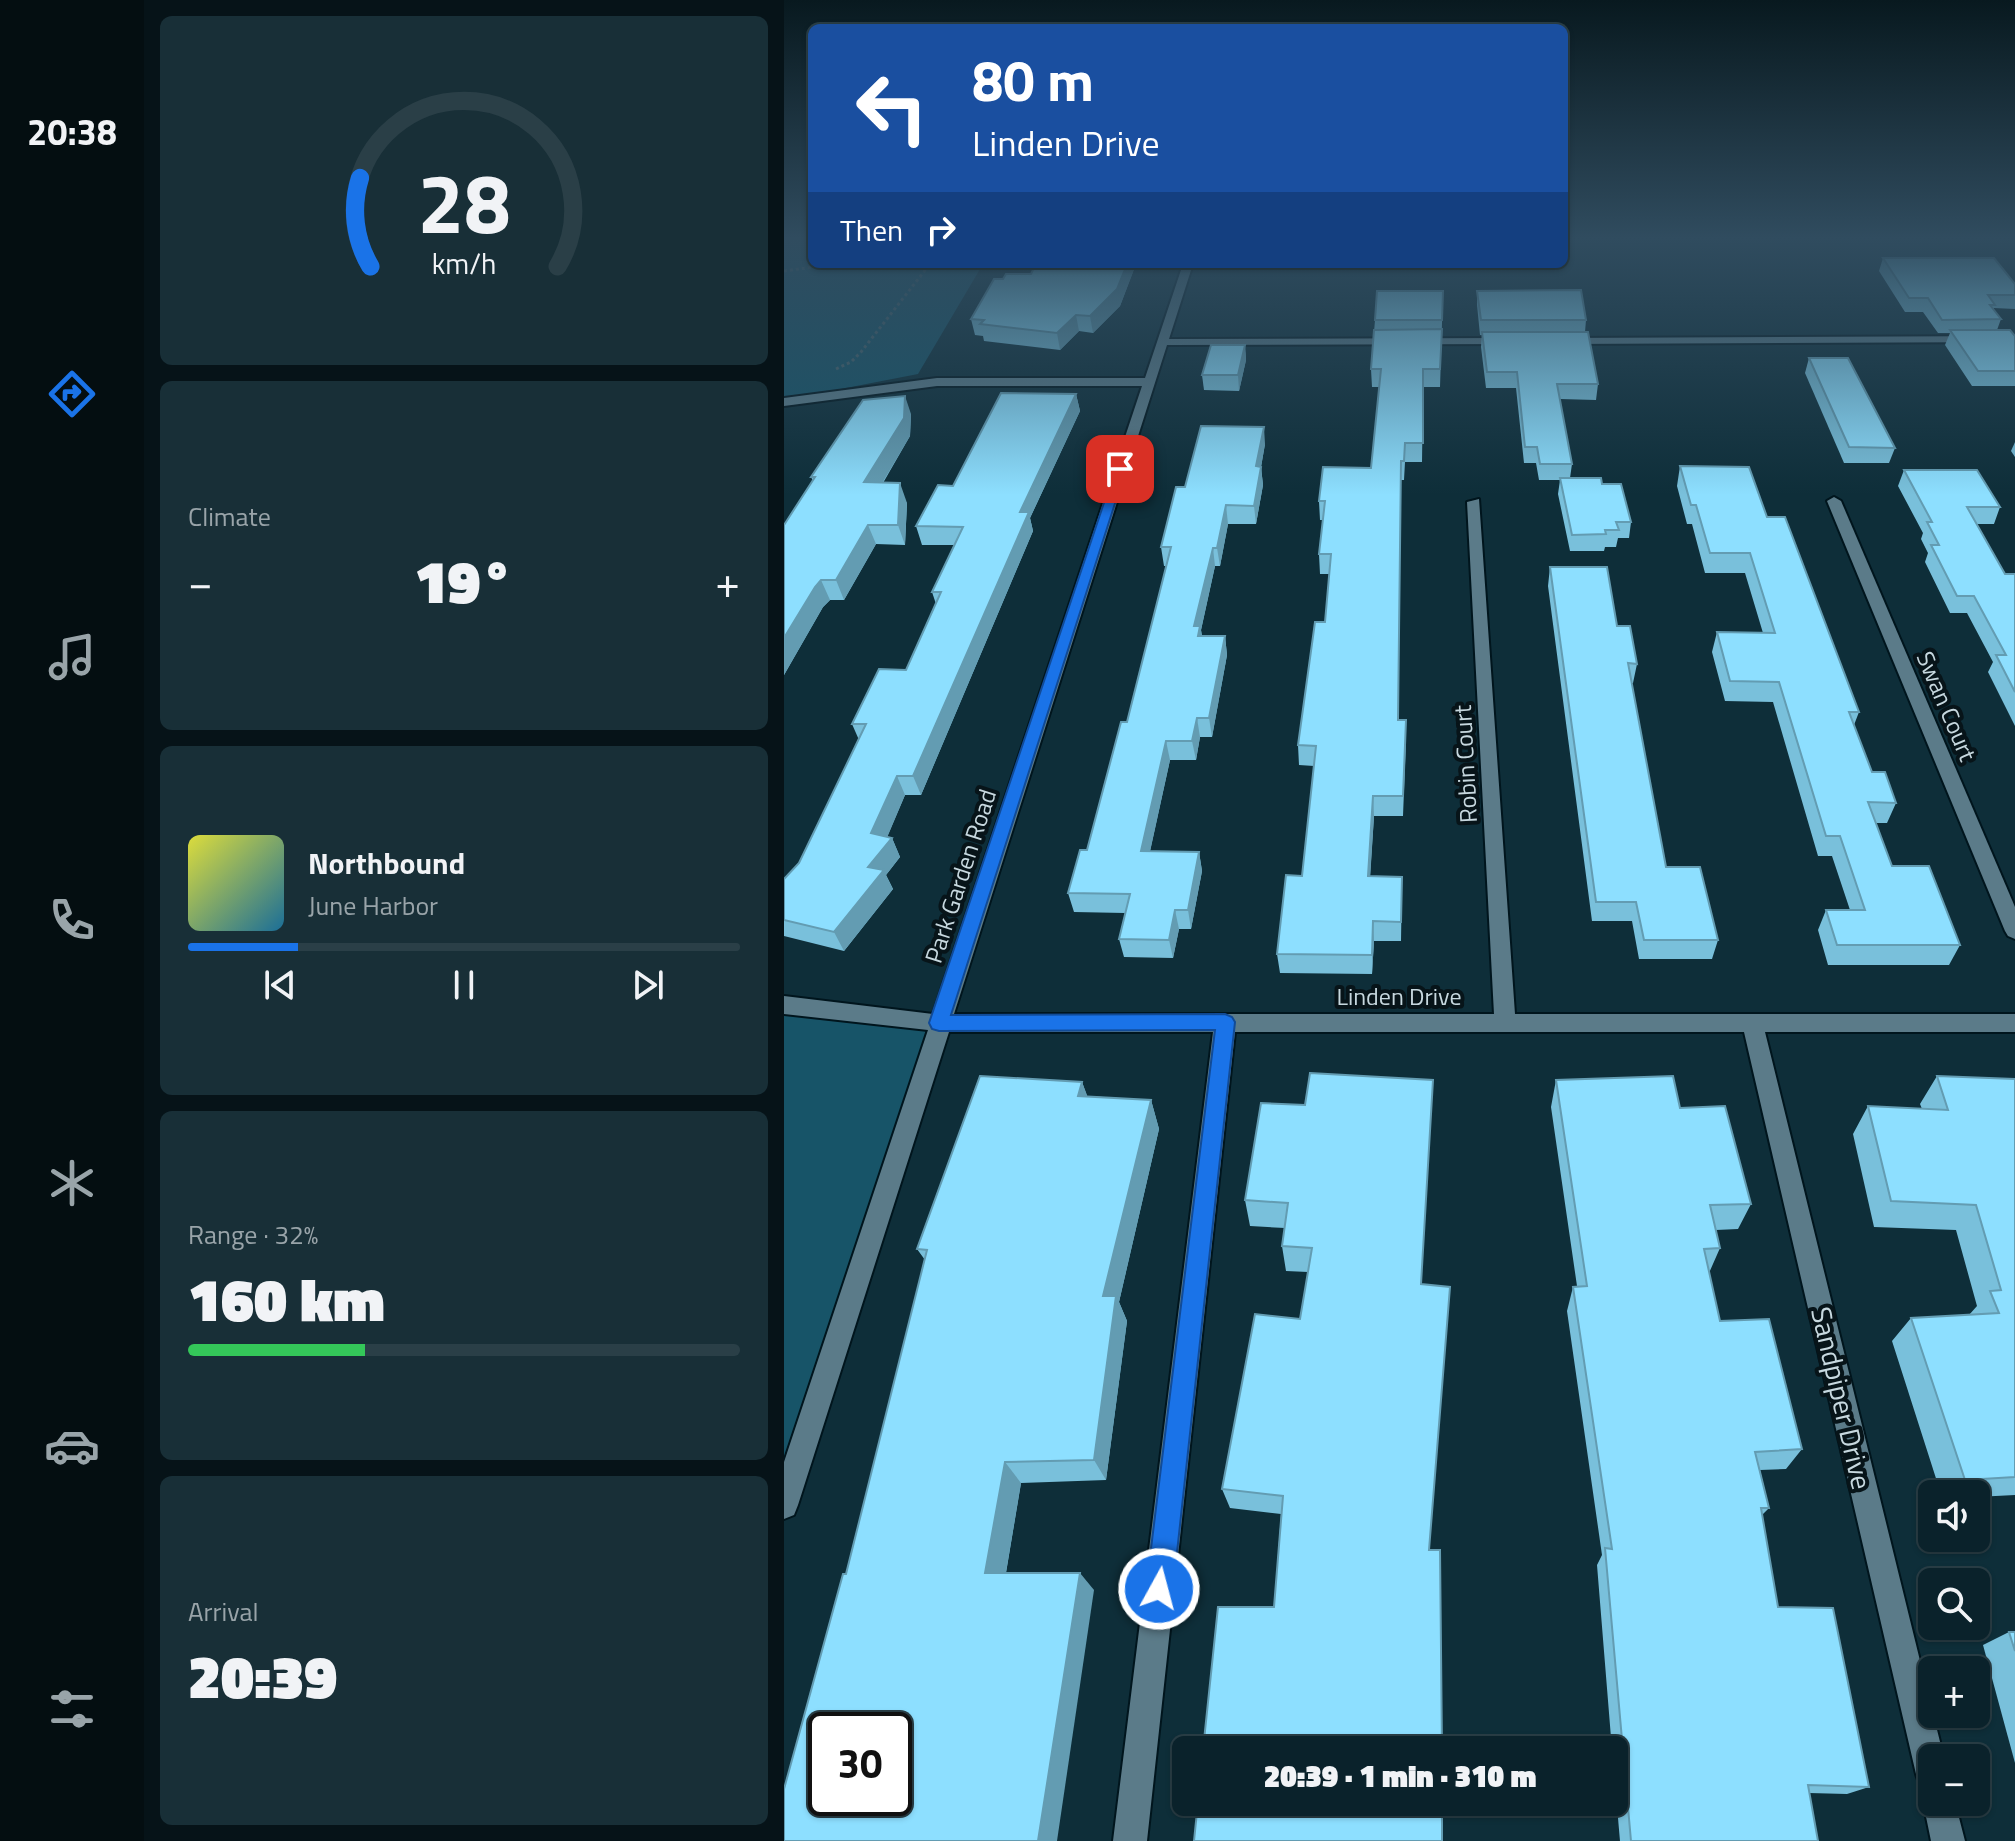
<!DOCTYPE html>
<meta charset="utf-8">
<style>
body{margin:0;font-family:"Titillium Web",sans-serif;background:#182f37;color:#f1f3f6;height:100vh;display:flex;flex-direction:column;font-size:30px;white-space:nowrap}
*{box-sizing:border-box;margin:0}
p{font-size:26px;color:#99a4a9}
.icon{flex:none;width:44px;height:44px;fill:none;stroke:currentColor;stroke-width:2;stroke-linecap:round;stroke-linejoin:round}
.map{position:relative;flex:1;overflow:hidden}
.details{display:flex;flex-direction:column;gap:16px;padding:16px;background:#061318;width:640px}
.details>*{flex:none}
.guide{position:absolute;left:24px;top:24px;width:760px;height:244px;border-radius:12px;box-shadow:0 2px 6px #0004,0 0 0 2px #2a3f47;background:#1a4fa0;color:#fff;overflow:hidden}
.fabs{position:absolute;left:1134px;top:1480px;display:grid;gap:16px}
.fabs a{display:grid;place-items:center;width:72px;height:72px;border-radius:12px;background:#0a222b;box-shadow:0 2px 6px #0004,0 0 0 2px #2a3f47;font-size:40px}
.speed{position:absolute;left:24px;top:1712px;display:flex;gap:16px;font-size:40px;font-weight:700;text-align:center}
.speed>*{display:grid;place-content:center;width:104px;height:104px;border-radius:50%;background:#0a222b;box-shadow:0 2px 6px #0004,0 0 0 2px #2a3f47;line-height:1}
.speed .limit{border:4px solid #111;border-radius:12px;background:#fff;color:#111}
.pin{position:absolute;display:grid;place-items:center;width:68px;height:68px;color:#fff;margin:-34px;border-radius:16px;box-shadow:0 4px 12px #0006}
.me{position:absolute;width:88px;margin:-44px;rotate:7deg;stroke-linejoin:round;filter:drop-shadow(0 0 6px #0008)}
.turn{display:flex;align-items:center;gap:28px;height:168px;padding:0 32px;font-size:36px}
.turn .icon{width:104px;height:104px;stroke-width:2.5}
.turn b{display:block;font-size:56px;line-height:68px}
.then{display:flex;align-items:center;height:76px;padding:0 32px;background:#0003;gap:16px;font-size:30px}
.big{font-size:60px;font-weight:800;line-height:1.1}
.details .card{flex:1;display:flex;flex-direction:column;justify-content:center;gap:12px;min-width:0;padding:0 28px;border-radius:12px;background:#182f37}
.details .dial{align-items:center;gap:0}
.dial svg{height:208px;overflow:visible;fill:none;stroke:#2a3f47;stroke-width:7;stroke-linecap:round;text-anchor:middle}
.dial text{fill:#f1f3f6;stroke:none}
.song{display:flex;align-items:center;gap:24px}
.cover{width:96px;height:96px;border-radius:12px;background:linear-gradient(135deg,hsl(60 70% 55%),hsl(200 70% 35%))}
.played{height:8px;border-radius:4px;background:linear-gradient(90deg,#1a73e8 20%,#2a3f47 20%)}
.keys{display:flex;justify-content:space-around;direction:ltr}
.heat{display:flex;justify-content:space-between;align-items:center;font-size:44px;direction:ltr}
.charge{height:12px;border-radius:6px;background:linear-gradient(90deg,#34c759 32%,#2a3f47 0)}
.trip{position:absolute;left:388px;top:1736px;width:456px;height:80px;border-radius:12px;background:#0a222b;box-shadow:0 2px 6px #0004,0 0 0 2px #2a3f47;font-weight:800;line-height:80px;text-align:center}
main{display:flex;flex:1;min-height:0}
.tab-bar{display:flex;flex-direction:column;width:144px;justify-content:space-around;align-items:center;background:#040e11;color:#99a4a9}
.tab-bar .icon{width:56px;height:56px}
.tab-bar .selected{color:#1a73e8}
.tab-bar b{font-size:36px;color:#f1f3f6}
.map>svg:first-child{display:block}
.green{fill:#175468}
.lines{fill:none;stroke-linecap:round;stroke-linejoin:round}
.minor-casing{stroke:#00151d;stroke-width:4}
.path{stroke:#49646e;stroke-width:3;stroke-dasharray:3 3;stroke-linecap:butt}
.minor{fill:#5b7b89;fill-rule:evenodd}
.wall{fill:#79c0db}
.shaded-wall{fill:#639cb2}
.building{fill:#8ddfff;stroke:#639cb2;stroke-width:2;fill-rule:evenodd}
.route{fill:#1a73e8;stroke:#114b97;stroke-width:2}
.labels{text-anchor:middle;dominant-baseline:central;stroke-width:8;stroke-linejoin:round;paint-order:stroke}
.street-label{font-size:24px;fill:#c7d8df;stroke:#071419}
.near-street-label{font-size:28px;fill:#c7d8df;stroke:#071419}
</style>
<main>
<nav class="tab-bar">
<b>20:38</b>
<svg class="icon selected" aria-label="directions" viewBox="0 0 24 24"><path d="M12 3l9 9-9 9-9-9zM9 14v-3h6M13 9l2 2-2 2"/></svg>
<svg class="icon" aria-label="music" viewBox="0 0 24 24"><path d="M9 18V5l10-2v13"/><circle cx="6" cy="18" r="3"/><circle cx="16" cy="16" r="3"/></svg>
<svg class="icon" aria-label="phone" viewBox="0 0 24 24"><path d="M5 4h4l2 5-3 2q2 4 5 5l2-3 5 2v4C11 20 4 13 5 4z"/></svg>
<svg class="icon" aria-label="climate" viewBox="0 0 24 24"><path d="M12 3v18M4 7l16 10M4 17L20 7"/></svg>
<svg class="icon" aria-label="car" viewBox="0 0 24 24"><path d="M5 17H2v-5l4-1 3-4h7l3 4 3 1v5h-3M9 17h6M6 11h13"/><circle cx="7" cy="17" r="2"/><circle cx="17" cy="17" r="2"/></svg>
<svg class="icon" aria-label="filters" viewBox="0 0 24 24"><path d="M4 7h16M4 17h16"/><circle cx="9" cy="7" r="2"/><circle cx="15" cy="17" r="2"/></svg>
</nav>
<section class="details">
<div class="card dial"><svg viewBox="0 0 100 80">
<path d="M14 69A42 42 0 1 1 86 69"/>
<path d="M14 69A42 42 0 0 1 10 35" stroke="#1a73e8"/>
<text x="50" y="56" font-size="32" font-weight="700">28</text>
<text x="50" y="72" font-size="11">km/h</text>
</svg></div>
<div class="card"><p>Climate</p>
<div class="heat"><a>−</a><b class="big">19°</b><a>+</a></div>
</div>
<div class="card">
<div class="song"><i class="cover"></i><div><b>Northbound</b><p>June Harbor</p></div></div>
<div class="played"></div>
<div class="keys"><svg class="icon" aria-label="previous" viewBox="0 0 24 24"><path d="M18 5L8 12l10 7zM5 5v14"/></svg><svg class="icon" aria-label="pause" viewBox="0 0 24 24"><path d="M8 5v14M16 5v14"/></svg><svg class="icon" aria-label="next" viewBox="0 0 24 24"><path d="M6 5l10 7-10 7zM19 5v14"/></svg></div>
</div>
<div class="card"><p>Range · 32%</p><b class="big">160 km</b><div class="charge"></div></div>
<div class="card"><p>Arrival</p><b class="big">20:39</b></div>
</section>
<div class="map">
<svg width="1231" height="1841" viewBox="0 0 1231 1841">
<rect width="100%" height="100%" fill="#0e2e39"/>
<g class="green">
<path d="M0,237h28v27h171l-65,110 -134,26z"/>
<path d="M0,1005l155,18 -155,482z"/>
</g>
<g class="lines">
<defs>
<g id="minor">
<path d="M399,264h10l-24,75 338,-1 6,3 -6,3 -340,1 -213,669h540l-27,-512 12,-3 36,515h500v18h-250l179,726h-12v44h23l10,39h-34l-8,-39 7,-13 -10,-3 -4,-12 -172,-742h-509l-88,809h-34l100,-809h-264l-151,473 -4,10 -10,4v-57l144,-432 -144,-16v-18l149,18 209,-628h-205l-153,20v-8l153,-20h208z"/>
<path d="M1231,336v6l-452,2 -6,-3 6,-3z"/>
<path d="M1050,497l7,4 174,406v32l-7,-3 -3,-5 -178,-430z"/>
</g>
</defs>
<use href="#minor" class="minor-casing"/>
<g class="path">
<path d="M0,271l51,-7"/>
<path d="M52,369l15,-7 10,-10 69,-88"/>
</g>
<use href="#minor" class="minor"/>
</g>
<g class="wall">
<path d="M1099,258l132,26v25l-21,-1v2l7,9 -4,11 18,6v50h-43l-27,-41 5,-12h-12l-15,-21h-18l-26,-41z"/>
<path d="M252,264h100l-16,42 -27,27 -14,-2 -19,19 -76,-9 -1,-5 -8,-1 -4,-16 32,-40 28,-5z"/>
<path d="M659,291l-3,96h-17l-1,75h-17l-1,18h-3l-3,240 8,20 -3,76h-29l-4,60 32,1 -1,64h-27l-2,33 -92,-1 -3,-19 25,-78 12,-110 -15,-1 -1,-20 27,-123 4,-48h-9l-1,-20 4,-34h-3l-1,-19 52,-33 8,-81h-7l-1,-18 4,-49z"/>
<path d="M693,291l109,29 -1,12 13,52 -2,16 -36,-1 12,65 -2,14 32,6 29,38 -2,16h-11l-2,9h-11l-1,4h-34l-12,-57 2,-14h-21l-3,-17h-12l-8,-75h-30l-5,-41 1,-12h-2l-3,-30z"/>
<path d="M461,345l1,15 -7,31 -35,-1 -2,-15z"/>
<path d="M1025,358l86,90 -6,15h-45l-39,-90z"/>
<path d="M292,394l4,17 -50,107 3,13 -112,264h-16l-18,42 5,1 8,19 -14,18 7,14 -49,62 -60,-15v-57l15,-16 60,-123 -7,-16 54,-54 30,-66 -4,-12 23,-47h-33l-6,-19 37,-40z"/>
<path d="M127,414l-1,22 -27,47 24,20 -2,42 -29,-1 -32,56h-14l-7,7 -39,68v-150l29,-44 -2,-4z"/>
<path d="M1231,442v15l-4,-6z"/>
<path d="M481,444l-4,23 2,18 -7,39h-28l-8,42h-5l-14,64 1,6h23l2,19 -15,82h-12l-4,23h-26l-20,91 49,1 3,19 -11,58h-12l-6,29 -49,-1 -5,-18 6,-26 -51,-1 -6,-19 19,-43 40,-128 39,-156h-2l-3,-19 24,-60z"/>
<path d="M896,466l87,51 92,195 -5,13 18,47 24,31 -9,20h-11l16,43 68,79 -11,20h-121l-10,-35 8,-20h24l-18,-54h-14l-45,-154 -48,-1 -13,-49 5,-20 46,1 -18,-60h-40l-13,-49h-5l-10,-38z"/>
<path d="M1120,470l96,37 -6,17h-18l29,50h10v152l-27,-54 5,-10 -26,-49h-17l-25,-51 3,-9 -7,-14 2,-6 -25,-47z"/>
<path d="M766,567l67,59 20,38 -4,19h-1l34,184 52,73 -6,19h-73l-7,-38h-40l-44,-335z"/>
<path d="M1153,1076l78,3v416l-39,2v-3h-35l-49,-153 19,-23 58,-3 8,-9 -21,-76 -82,-3 -21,-93 15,-28 54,3 -2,-5z"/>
<path d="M649,1080l-159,527 7,-93 -51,-6 -8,-19 78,-170 8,-47 -22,-1 -4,-25 3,-18 -35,-2 -5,-26 60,-95z"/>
<path d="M772,1080l124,28 71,96 -13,25 -22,1 4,18 -11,25 11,48 82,128 -16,20 -26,1 9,38 -7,7 16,92 91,180 -22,7 -38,-1 9,48h-198l-6,-69v-22h-2l-15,-185 5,-10 -35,-244 6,-24 4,-1 -26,-179z"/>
<path d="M298,1082l5,14 64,4 8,29 -40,173 8,19 -21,159 -85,3 -15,90 88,17 -248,-16 79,-314 -8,-11z"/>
<path d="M1225,1632h6v131l-32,-118z"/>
</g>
<g class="shaded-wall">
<path d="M343,264h9l-16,42 -27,27 -3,-17z"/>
<path d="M292,315l3,16 -19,19 -3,-17z"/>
<path d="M461,345l1,15 -7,31 -1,-16z"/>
<path d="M292,394l4,17 -50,107 3,13 -112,264 -8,-19 107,-264z"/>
<path d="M121,396l6,18 -1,22 -39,66 -7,-20z"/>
<path d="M480,427l1,17 -4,23 2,18 -7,39 -2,-18 2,-40z"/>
<path d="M116,483l7,20 -2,42 -7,-20z"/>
<path d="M442,505l2,19 -8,42 -3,-18z"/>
<path d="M84,525l8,19 -32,56 -8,-20z"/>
<path d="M429,548l2,18 -14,64 2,15 -9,-19z"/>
<path d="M37,580l9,20 -7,7 -39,68v-37l31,-51z"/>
<path d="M441,636l2,19 -15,82 -3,-19z"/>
<path d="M413,718l3,19 -4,23 -4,-19z"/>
<path d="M382,741l4,19 -24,110 -5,-19z"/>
<path d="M113,776l8,19 -24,57 11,-14 8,19 -14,18 7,14 -49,62 -10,-19 34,-65 3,-34z"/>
<path d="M589,796l1,20 -5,80 -1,-20z"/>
<path d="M415,852l3,19 -11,58 -3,-19z"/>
<path d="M391,910l4,19 -6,29 -4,-18z"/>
<path d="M589,921l1,20 -2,33v-19z"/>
<path d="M298,1082l11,29 -15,-15z"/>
<path d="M367,1100l8,29 -40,173 8,19 -21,159 -12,-20 9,-164z"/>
<path d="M221,1462l16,21 -18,107 -18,-17z"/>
<path d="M296,1573l14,17 -37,251h-19z"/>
</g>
<g class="building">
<path d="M1099,258h111l21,26v11h-27l7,10h-5l11,14 -59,1 -14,-22h-19z"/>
<path d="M252,264h91l-10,25 -27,27 -14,-1 -19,18 -77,-9 4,-4 -13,-1 23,-40h9l3,-5h25z"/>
<path d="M797,290l5,30h-105l-4,-29z"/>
<path d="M593,291h66l-1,29h-67z"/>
<path d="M658,329l-2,40h-17v74h-18l-1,18h-3l-3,259h8l-3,76h-30l-5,80 34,1 -1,45 -28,-1 -1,34 -95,-1 9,-79 16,1 14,-130 -18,-1 17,-123h10l6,-68h-12l6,-53h-6l4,-34 48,1 10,-99h-10l3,-39z"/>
<path d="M1166,330h60l5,6v35h-37z"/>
<path d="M698,332h106l10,52h-41l15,80h-32l-3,-17h-12l-8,-75h-30z"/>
<path d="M427,345h34l-7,30h-36z"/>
<path d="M1025,358h39l47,90 -46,-1z"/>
<path d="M217,393l75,1 -56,118h9l-116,264h-16l-26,57 21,5 -24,29 16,3 -50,62 -50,-12v-41l15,-16 67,-139h-14l27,-55 27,1 35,-78h-9l31,-65 -47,-1 22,-41 15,1z"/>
<path d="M121,396l-1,22 -40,64 36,1 -2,42h-30l-32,55h-15l-6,7 -31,51v-113l31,-48h-4l52,-77z"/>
<path d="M417,426l63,1 -8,39 5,1 -7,39 -28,-1 -9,43h-4l-19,78h6l-2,10h27l-16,82h-12l-5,23h-26l-25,110 58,1 -11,58h-13l-6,30 -50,-1 11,-45 -62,-1 12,-43h7l34,-128h6l44,-175h-10l15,-60h9z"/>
<path d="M896,466l69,1 18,50h18l74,195h-10l23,60h13l11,31 -28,-1 24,64h37l31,79h-123l-11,-35h39l-25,-74h-14l-47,-154 -49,-1 -13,-49 58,1 -25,-80h-40l-14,-48h-5z"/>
<path d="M1120,470h73l23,37h-33l38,67h10v118l-19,-37h10l-32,-59h-17l-26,-51h8l-12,-23h5z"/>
<path d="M776,478h41l1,6h19l10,38h-15l3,8h-14l1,4 -34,1z"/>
<path d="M766,567h57l10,59h13l7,38 -9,-1 38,204h34l18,73h-74l-8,-38h-40z"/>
<path d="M526,1073l123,7 -12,204 29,3 -21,263h11l2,200h-239l15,-143h56l9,-111 -61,-7 33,-175 45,5 12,-71 -30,-2 6,-43 -43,-3 16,-97 44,2z"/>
<path d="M196,1076l102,6 -4,14 73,4 -48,196h13l-22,164 -89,2 -20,111h95l-42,268h-254v-52l59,-215h3l81,-324 -10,-1zM42,1730h68v68h-68z"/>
<path d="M889,1076l7,32 45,-2 26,98 -41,1 10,43 -16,1 16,72 49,-2 33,130 -47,3 14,56h-8l17,99 55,1 36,179 -61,-2 10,56h-187l-26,-293 7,1 -39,-262 14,-1 -31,-206z"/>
<path d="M1153,1076l78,3v398l-50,3 -54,-162 88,-5 -9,-22 11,-1 -25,-85 -85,-4 -23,-95 80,4z"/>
<path d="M1225,1632h6v19z"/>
<path d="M414,1802h244v39h-248z"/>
</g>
<linearGradient id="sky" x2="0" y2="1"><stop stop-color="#08191f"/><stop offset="0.48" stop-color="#304c5f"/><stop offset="1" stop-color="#304c5f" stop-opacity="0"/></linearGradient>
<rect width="1231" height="495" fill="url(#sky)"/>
<path class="route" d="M332,467l10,2 -175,546 274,-1 7,3 3,5 -62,567 -4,10 -10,4 -9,-4 -4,-10 69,-559 -276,1 -7,-2 -3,-6z"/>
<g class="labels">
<g class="street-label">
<text transform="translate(1163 706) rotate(67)">Swan Court</text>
<text transform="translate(681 764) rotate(-93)">Robin Court</text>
<text transform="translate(176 876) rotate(-72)">Park Garden Road</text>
<text x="615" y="996">Linden Drive</text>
</g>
<g class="near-street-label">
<text transform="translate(1058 1398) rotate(77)">Sandpiper Drive</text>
</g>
</g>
</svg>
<div class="fabs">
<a><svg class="icon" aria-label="sound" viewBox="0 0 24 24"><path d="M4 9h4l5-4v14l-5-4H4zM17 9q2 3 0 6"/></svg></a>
<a><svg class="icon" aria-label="search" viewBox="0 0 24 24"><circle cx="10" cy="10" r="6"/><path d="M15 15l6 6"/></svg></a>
<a>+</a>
<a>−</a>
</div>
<div class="speed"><div class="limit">30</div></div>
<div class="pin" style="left:336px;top:469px;background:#d93025"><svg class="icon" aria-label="arrive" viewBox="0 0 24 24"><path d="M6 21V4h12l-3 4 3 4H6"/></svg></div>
<svg class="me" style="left:375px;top:1589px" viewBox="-20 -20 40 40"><circle r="17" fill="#1a73e8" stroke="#fff" stroke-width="3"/><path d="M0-11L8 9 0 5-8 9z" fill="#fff"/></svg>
<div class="trip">20:39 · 1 min · 310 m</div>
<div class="guide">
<div class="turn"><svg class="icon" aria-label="left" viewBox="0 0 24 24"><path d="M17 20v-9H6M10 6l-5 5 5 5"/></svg><div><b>80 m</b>Linden Drive</div></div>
<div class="then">Then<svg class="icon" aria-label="right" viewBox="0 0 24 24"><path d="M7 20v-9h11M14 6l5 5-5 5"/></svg></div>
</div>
</div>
</main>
